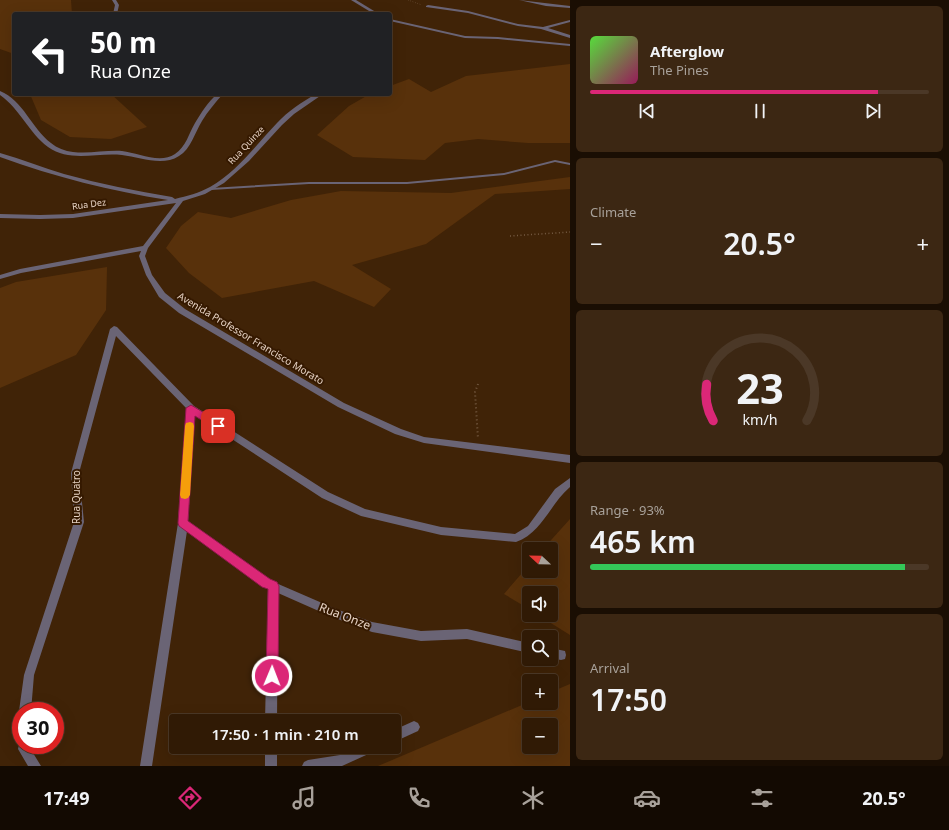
<!DOCTYPE html>
<meta charset="utf-8">
<style>
body{margin:0;font-family:"Noto Sans",sans-serif;background:#3c2713;color:#f1f3f6;height:100vh;display:flex;flex-direction:column;font-size:15px;white-space:nowrap}
*{box-sizing:border-box;margin:0}
p{font-size:13px;color:#a8a19a}
.icon{flex:none;width:22px;height:22px;fill:none;stroke:currentColor;stroke-width:2;stroke-linecap:round;stroke-linejoin:round}
.map{position:relative;flex:1;overflow:hidden}
.sheet{display:flex;flex-direction:column;gap:6px;padding:6px;background:#1a0e03;width:379px}
.sheet>*{flex:none}
.guide{position:absolute;left:12px;top:12px;width:380px;height:84px;border-radius:4px;box-shadow:0 4px 16px #0002,0 0 0 1px #4b3827;background:#202124;color:#fff;overflow:hidden}
.needle{width:26px;rotate:292deg}
.controls{position:absolute;left:522px;top:542px;display:grid;gap:8px}
.controls a{display:grid;place-items:center;width:36px;height:36px;border-radius:4px;background:#301a05;box-shadow:0 4px 16px #0002,0 0 0 1px #4b3827;font-size:20px}
.speed{position:absolute;left:12px;top:702px;display:flex;gap:8px;font-size:20px;font-weight:700;text-align:center}
.speed>*{display:grid;place-content:center;width:52px;height:52px;border-radius:50%;background:#301a05;box-shadow:0 4px 16px #0002,0 0 0 1px #4b3827;line-height:1}
.speed .limit{border:6px solid #d22;background:#fff;color:#111}
.pin{position:absolute;display:grid;place-items:center;width:34px;height:34px;color:#fff;margin:-17px;border-radius:8px;box-shadow:0 2px 6px #0006}
.me{position:absolute;width:44px;margin:-22px;rotate:1deg;stroke-linejoin:round;filter:drop-shadow(0 0 3px #0008)}
.turn{display:flex;align-items:center;gap:14px;height:84px;padding:0 12px;font-size:18px}
.turn .icon{width:52px;height:52px;stroke-width:2.5}
.turn b{display:block;font-size:28px;line-height:34px}
.big{font-size:30px;font-weight:600;line-height:1.1}
.sheet .widget{flex:1;display:flex;flex-direction:column;justify-content:center;gap:6px;min-width:0;padding:0 14px;border-radius:6px;background:#3c2713}
.sheet .dial{align-items:center;gap:0}
.dial svg{height:104px;overflow:visible;fill:none;stroke:#4b3827;stroke-width:7;stroke-linecap:round;text-anchor:middle}
.dial text{fill:#f1f3f6;stroke:none}
.song{display:flex;align-items:center;gap:12px}
.cover{width:48px;height:48px;border-radius:6px;background:linear-gradient(135deg,hsl(110 70% 55%),hsl(330 70% 35%))}
.played{height:4px;border-radius:2px;background:linear-gradient(90deg,#db2777 85%,#4b3827 85%)}
.keys{display:flex;justify-content:space-around;direction:ltr}
.heat{display:flex;justify-content:space-between;align-items:center;font-size:22px;direction:ltr}
.charge{height:6px;border-radius:3px;background:linear-gradient(90deg,#34c759 93%,#4b3827 0)}
.trip{position:absolute;left:169px;top:714px;width:232px;height:40px;border-radius:4px;background:#301a05;box-shadow:0 4px 16px #0002,0 0 0 1px #4b3827;font-weight:600;line-height:40px;text-align:center}
.menu{display:flex;height:64px;justify-content:space-around;align-items:center;background:#130a02;color:#a8a19a}
.menu .icon{width:28px;height:28px}
.menu .selected{color:#db2777}
.menu b{font-size:18px;color:#f1f3f6}
main{display:flex;flex:1;min-height:0}
.map>svg:first-child{display:block}
.green{fill:#58310b;fill-rule:evenodd}
.lines{fill:none;stroke-linecap:round;stroke-linejoin:round}
.path-far2{stroke:#765c44;stroke-width:1;stroke-dasharray:0.5 2;stroke-linecap:butt}
.path-far1{stroke:#765c44;stroke-width:1.5;stroke-dasharray:1 2.5;stroke-linecap:butt}
.path{stroke:#765c44;stroke-width:2;stroke-dasharray:1 3;stroke-linecap:butt}
.lane{fill:#6a6475;fill-rule:evenodd}
.street{fill:#6a6475;fill-rule:evenodd}
.route{fill:#db2777;stroke:#8e194d}
.slow{fill:#f59e0b}
.labels{text-anchor:middle;dominant-baseline:central;stroke-width:4;stroke-linejoin:round;paint-order:stroke}
.far-street-label{font-size:9px;fill:#e6d2c3;stroke:#351900}
.street-label{font-size:10px;fill:#e6d2c3;stroke:#351900}
.near-street-label{font-size:12px;fill:#e6d2c3;stroke:#351900}
</style>
<main>
<div class="map">
<svg width="570" height="766" viewBox="0 0 570 766">
<rect width="100%" height="100%" fill="#402307"/>
<g class="green">
<path d="M0,0h71l1,14h-58v40l-14,-5z"/>
<path d="M570,64v79h-42l-50,-4 -33,4 -20,17 -72,-3 -36,-22 32,-29 21,-12h20v-8l19,-7 22,13 35,-16z"/>
<path d="M30,94h81l36,33 -36,12 -41,-2 -29,-17z"/>
<path d="M570,177v12l-75,5 -69,50 -74,21 39,24 -17,18 -60,-26 -92,17 -33,-25 -23,-25 15,-22 17,-14 33,6 60,-18 50,-9 110,2z"/>
<path d="M107,267l-1,43 -30,45 -76,33v-100l16,-6z"/>
<path d="M570,519v116l-32,-20h13v-22h-22v16l-25,-15 25,-29v6h22v-22h-8z"/>
<path d="M570,684v82h-192l151,-64 22,1v-11zM529,725h22v22h-22z"/>
</g>
<g class="lines">
<path class="path-far2" d="M408,0l14,5"/>
<path class="path-far1" d="M510,236l60,-4"/>
<path class="path" d="M478,384l-3,8 3,47"/>
<path class="lane" d="M555,160l15,3v2l-15,-3 -51,13 -97,9h-98l-98,6 -2,-1 2,-1 98,-6h98l97,-9z"/>
<g class="street">
<path d="M112,0h4l3,5 -2,9h-4l2,-9z"/>
<path d="M351,0h5l23,14h-5z"/>
<path d="M519,0l51,6v2l-24,-2z"/>
<path d="M428,5l40,6 50,13 25,3 27,-7v2l-22,6 22,7v3l-29,-9 -23,-3 -50,-13 -42,-6v-1z"/>
<path d="M390,19l75,17 33,1 72,7v2l-72,-7 -33,-1 -75,-17z"/>
<path d="M0,91c23,9 32,38 51,52 6,5 14,8 22,9 16,2 33,-2 49,-1 16,2 38,13 53,3 11,-7 14,-21 20,-31 6,-10 13,-21 22,-29h6c-8,9 -15,17 -21,27 -7,11 -11,28 -23,35 -17,11 -39,1 -57,-1 -25,-3 -51,8 -74,-8 -19,-14 -28,-38 -48,-52z"/>
<path d="M316,94h7l-29,20 -12,11 -33,36 -25,22 -19,11 -22,7 -35,47 -3,8 7,19 13,18 20,16 159,94 57,26 23,8 146,18v8l-146,-20 -29,-9 -57,-27 -159,-94 -20,-16 -13,-22 -7,-19 2,-5 -120,22 -21,6v-4l20,-6 123,-23 33,-43 -103,15 -33,1 -40,-1v-4l40,1 33,-1 95,-14c-57,-9 -113,-23 -168,-43v-4c22,6 43,15 64,21 36,10 72,17 108,23l3,2c12,-3 24,-6 35,-12 27,-15 46,-42 67,-64 11,-12 25,-21 39,-29z"/>
<path d="M114,326l3,1 77,79 134,86 37,17 76,18 74,7 13,-8 27,-37 15,-11v9c-20,17 -28,46 -54,55l-75,-7 -80,-19 -39,-18 -127,-83 -7,106 81,59 67,29 36,13 49,9 46,-2 62,14v10l-62,-14 -46,2 -49,-9 -42,-16 -52,-23 -1,128h-12l3,-132 -5,-3 -76,-55 -35,235h-12l38,-243 9,-114 -71,-73 -37,137 5,49 -50,153 -3,36h-10v4l-2,-4 5,-36 50,-153 -3,-49 39,-144z"/>
<path d="M551,648l14,3 1,4 -1,4 -4,1 -10,-2z"/>
<path d="M414,721l4,2 2,4 -2,4 -24,11v-12z"/>
<path d="M20,741h1v4h9v3l11,18h-13l-10,-17z"/>
<rect x="265" y="747" width="12" height="19"/>
<path d="M358,747h19l-2,4 -33,15h-40l2,-4 4,-2 32,-5z"/>
</g>
</g>
<path class="route" d="M191,405l30,18 1,3 -1,2h-7l-19,-12 -7,105 82,58 7,3 2,4 -1,90 -2,4 -4,2 -4,-2 -2,-4 2,-87 -6,-2 -83,-61 -1,-3 8,-115z"/>
<path class="slow" d="M190,422l3,1 1,3 -4,69 -2,3 -3,1 -4,-1 -1,-3 5,-69 1,-3z"/>
<g class="labels">
<g class="far-street-label">
<text transform="translate(246 145) rotate(-47)">Rua Quinze</text>
<text transform="translate(89 204) rotate(-8)">Rua Dez</text>
</g>
<g class="street-label">
<text transform="translate(251 338) rotate(31)">Avenida Professor Francisco Morato</text>
<text transform="translate(76 497) rotate(-90)">Rua Quatro</text>
</g>
<g class="near-street-label">
<text transform="translate(345 616) rotate(21)">Rua Onze</text>
</g>
</g>
</svg>
<div class="controls">
<a><svg class="needle" viewBox="-14 -14 28 28"><path d="M0-13l5 13h-10z" fill="#e53935"/><path d="M0 13l5-13h-10z" fill="#a8a19a"/></svg></a>
<a><svg class="icon" aria-label="sound" viewBox="0 0 24 24"><path d="M4 9h4l5-4v14l-5-4H4zM17 9q2 3 0 6"/></svg></a>
<a><svg class="icon" aria-label="search" viewBox="0 0 24 24"><circle cx="10" cy="10" r="6"/><path d="M15 15l6 6"/></svg></a>
<a>+</a>
<a>−</a>
</div>
<div class="speed"><div class="limit">30</div></div>
<div class="pin" style="left:218px;top:426px;background:#d93025"><svg class="icon" aria-label="arrive" viewBox="0 0 24 24"><path d="M6 21V4h12l-3 4 3 4H6"/></svg></div>
<svg class="me" style="left:272px;top:676px" viewBox="-20 -20 40 40"><circle r="17" fill="#db2777" stroke="#fff" stroke-width="3"/><path d="M0-11L8 9 0 5-8 9z" fill="#fff"/></svg>
<div class="trip">17:50 · 1 min · 210 m</div>
<div class="guide">
<div class="turn"><svg class="icon" aria-label="left" viewBox="0 0 24 24"><path d="M17 20v-9H6M10 6l-5 5 5 5"/></svg><div><b>50 m</b>Rua Onze</div></div>
</div>
</div>
<section class="sheet">
<div class="widget">
<div class="song"><i class="cover"></i><div><b>Afterglow</b><p>The Pines</p></div></div>
<div class="played"></div>
<div class="keys"><svg class="icon" aria-label="previous" viewBox="0 0 24 24"><path d="M18 5L8 12l10 7zM5 5v14"/></svg><svg class="icon" aria-label="pause" viewBox="0 0 24 24"><path d="M8 5v14M16 5v14"/></svg><svg class="icon" aria-label="next" viewBox="0 0 24 24"><path d="M6 5l10 7-10 7zM19 5v14"/></svg></div>
</div>
<div class="widget"><p>Climate</p>
<div class="heat"><a>−</a><b class="big">20.5°</b><a>+</a></div>
</div>
<div class="widget dial"><svg viewBox="0 0 100 80">
<path d="M14 69A42 42 0 1 1 86 69"/>
<path d="M14 69A42 42 0 0 1 9 41" stroke="#db2777"/>
<text x="50" y="56" font-size="32" font-weight="700">23</text>
<text x="50" y="72" font-size="11">km/h</text>
</svg></div>
<div class="widget"><p>Range · 93%</p><b class="big">465 km</b><div class="charge"></div></div>
<div class="widget"><p>Arrival</p><b class="big">17:50</b></div>
</section>
</main>
<nav class="menu">
<b>17:49</b>
<svg class="icon selected" aria-label="directions" viewBox="0 0 24 24"><path d="M12 3l9 9-9 9-9-9zM9 14v-3h6M13 9l2 2-2 2"/></svg>
<svg class="icon" aria-label="music" viewBox="0 0 24 24"><path d="M9 18V5l10-2v13"/><circle cx="6" cy="18" r="3"/><circle cx="16" cy="16" r="3"/></svg>
<svg class="icon" aria-label="phone" viewBox="0 0 24 24"><path d="M5 4h4l2 5-3 2q2 4 5 5l2-3 5 2v4C11 20 4 13 5 4z"/></svg>
<svg class="icon" aria-label="climate" viewBox="0 0 24 24"><path d="M12 3v18M4 7l16 10M4 17L20 7"/></svg>
<svg class="icon" aria-label="car" viewBox="0 0 24 24"><path d="M5 17H2v-5l4-1 3-4h7l3 4 3 1v5h-3M9 17h6M6 11h13"/><circle cx="7" cy="17" r="2"/><circle cx="17" cy="17" r="2"/></svg>
<svg class="icon" aria-label="filters" viewBox="0 0 24 24"><path d="M4 7h16M4 17h16"/><circle cx="9" cy="7" r="2"/><circle cx="15" cy="17" r="2"/></svg>
<b>20.5°</b>
</nav>
